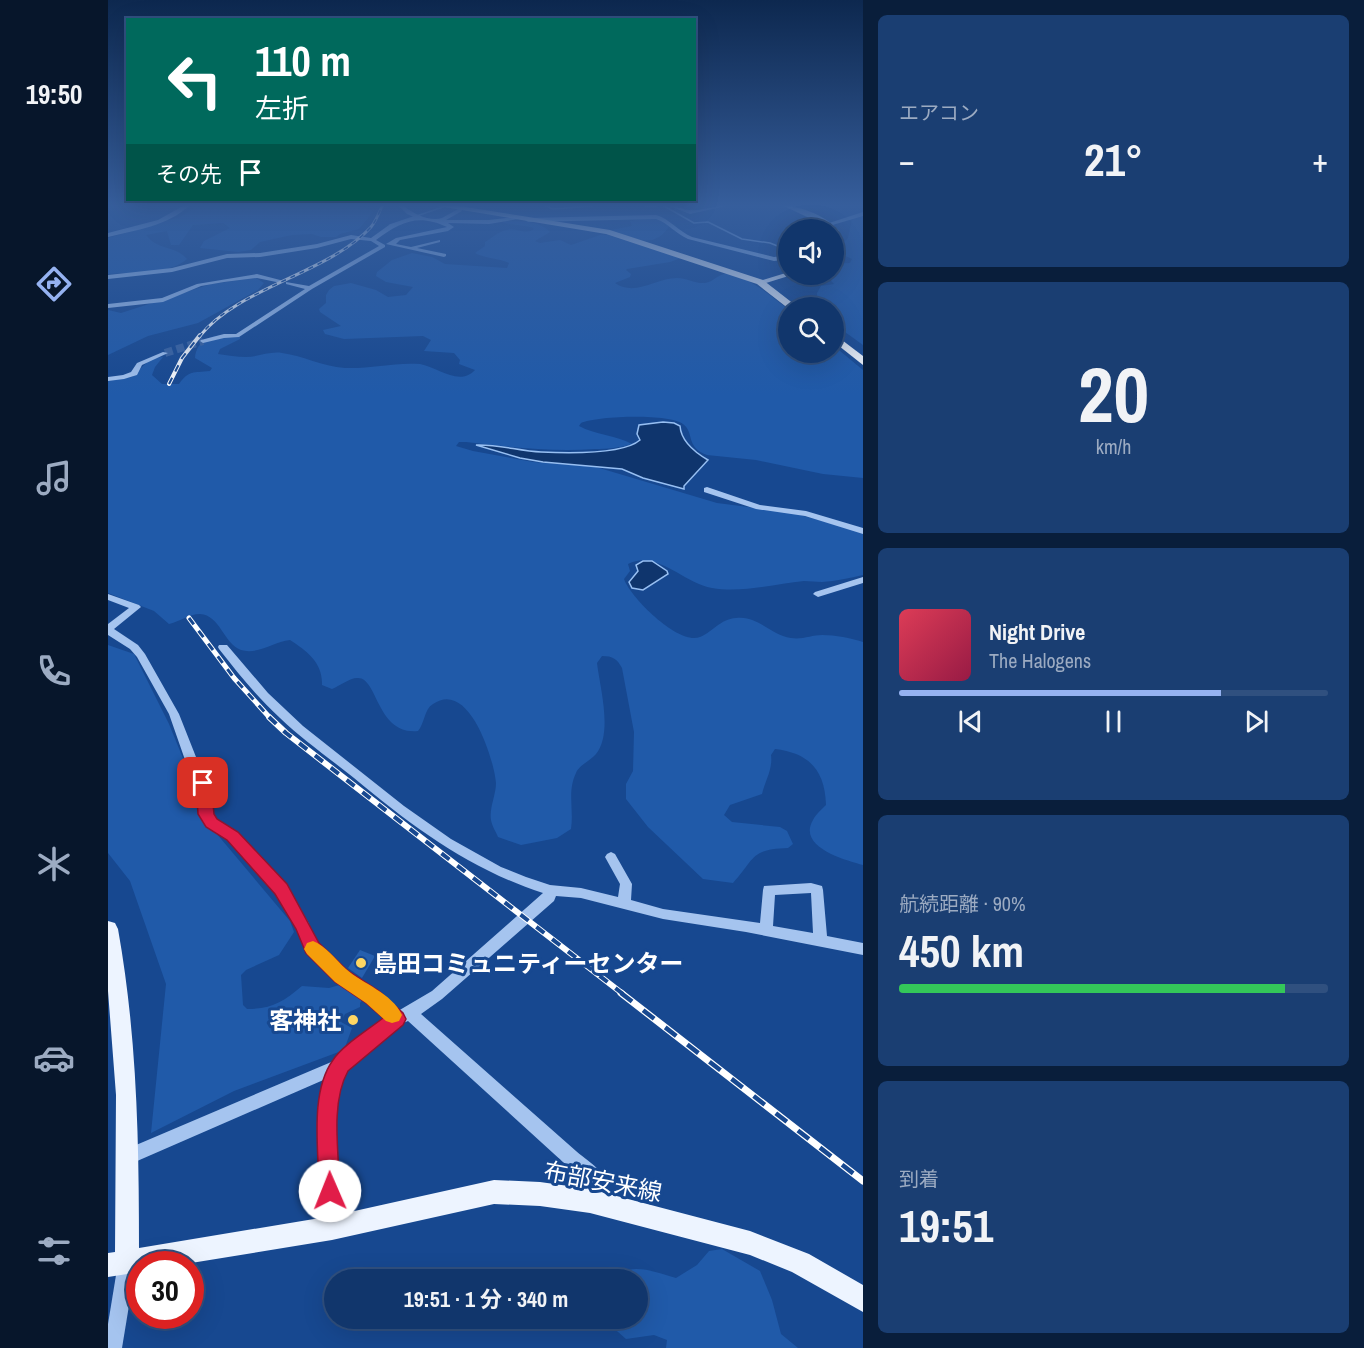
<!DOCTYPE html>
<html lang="ja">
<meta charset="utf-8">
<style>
body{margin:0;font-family:"Archivo Narrow","Noto Sans JP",sans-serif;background:#1a3e72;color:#f1f3f6;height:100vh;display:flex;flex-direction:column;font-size:22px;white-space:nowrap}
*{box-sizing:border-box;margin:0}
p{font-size:20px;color:#9cabc2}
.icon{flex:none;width:33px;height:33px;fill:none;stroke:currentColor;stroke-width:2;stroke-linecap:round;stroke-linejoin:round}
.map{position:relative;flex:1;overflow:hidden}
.panel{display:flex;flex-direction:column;gap:15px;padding:15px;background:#091e3b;width:501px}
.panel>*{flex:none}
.banner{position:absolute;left:18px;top:18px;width:570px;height:183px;border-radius:0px;box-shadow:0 6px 24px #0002,0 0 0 2px #30507f;background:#00695c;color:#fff;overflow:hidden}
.controls{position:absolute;left:670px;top:219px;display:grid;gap:12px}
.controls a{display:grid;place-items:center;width:66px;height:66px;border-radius:50%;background:#11366c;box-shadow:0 6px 24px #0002,0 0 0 2px #30507f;font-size:30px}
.speed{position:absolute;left:18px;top:1251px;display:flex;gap:12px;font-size:30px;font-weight:700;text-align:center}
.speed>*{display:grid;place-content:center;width:78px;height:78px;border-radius:50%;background:#11366c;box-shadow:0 6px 24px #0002,0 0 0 2px #30507f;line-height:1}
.speed .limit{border:9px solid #d22;background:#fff;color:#111}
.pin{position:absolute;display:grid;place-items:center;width:51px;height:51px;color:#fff;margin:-26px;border-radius:12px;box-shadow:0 3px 9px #0006}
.me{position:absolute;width:66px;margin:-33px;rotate:359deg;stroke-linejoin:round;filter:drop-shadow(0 0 4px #0008)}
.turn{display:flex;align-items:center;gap:21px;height:126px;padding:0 30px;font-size:27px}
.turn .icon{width:78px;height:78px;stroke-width:2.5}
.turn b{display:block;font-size:42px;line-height:51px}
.then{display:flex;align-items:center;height:57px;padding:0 30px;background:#0003;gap:12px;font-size:22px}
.big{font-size:45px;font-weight:700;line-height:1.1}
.panel .card{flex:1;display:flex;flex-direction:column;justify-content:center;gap:9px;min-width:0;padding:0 21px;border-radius:9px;background:#1a3e72}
.panel .dial{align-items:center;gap:0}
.dial b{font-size:78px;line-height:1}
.song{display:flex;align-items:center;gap:18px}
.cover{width:72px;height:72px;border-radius:9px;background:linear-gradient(135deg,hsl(350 70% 55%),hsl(340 70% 35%))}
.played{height:6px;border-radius:3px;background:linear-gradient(90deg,#95b2f1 75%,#30507f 75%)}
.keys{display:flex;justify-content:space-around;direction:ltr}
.heat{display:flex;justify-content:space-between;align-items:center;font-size:33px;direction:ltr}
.charge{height:9px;border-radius:4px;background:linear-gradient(90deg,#34c759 90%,#30507f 0)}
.trip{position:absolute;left:216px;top:1269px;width:324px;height:60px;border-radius:30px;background:#11366c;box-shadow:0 6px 24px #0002,0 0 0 2px #30507f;font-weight:700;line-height:60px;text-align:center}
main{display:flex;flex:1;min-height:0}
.menu{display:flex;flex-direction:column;width:108px;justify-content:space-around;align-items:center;background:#07162b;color:#9cabc2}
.menu .icon{width:42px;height:42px}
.menu .active{color:#95b2f1}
.menu b{font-size:27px;color:#f1f3f6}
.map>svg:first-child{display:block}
.green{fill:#205aa9}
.water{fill:#0f356d;stroke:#97bff2;stroke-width:1.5}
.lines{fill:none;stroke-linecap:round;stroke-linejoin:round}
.stream{stroke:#97bff2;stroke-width:1.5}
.building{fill:#265fae}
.minor-tunnel{stroke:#3a63a1;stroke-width:8;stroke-dasharray:8 4;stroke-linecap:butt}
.minor{fill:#a5c4ef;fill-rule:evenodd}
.major{fill:#edf4ff;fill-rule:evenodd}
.highway{fill:#fff;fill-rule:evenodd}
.rail-far4-casing{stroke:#fff;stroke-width:3}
.rail-far3-casing{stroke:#fff;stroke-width:4}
.rail-far2-casing{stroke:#fff;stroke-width:5}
.rail-far1-casing{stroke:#fff;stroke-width:6}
.rail-casing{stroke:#fff;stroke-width:7}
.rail-far4{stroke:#174890;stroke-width:1.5;stroke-dasharray:5;stroke-linecap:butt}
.rail-far3{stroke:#174890;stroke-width:2;stroke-dasharray:7;stroke-linecap:butt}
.rail-far2{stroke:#174890;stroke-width:3;stroke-dasharray:8;stroke-linecap:butt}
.rail-far1{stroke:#174890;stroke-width:4;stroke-dasharray:10;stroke-linecap:butt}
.rail{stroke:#174890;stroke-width:4.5;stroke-dasharray:14;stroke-linecap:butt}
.route{fill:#e11d48;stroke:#92132f;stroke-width:1.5}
.slow{fill:#f59e0b}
.poi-dot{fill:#ffd663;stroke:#174890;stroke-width:2}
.labels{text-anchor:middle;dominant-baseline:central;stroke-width:6;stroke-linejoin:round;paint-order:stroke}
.near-poi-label{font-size:24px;font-weight:bold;fill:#fff;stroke:#174890;text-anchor:start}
.near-street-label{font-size:24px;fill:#fff;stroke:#174890}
</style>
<main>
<nav class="menu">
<b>19:50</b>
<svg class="icon active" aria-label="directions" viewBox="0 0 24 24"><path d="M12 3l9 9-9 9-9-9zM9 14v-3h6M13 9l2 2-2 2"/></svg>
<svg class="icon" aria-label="music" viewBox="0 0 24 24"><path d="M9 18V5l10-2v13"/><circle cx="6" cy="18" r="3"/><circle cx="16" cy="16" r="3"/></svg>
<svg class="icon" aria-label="phone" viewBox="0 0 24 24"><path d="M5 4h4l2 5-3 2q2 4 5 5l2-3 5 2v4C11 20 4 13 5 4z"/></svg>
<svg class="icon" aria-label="climate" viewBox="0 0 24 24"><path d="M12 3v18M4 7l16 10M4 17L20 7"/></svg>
<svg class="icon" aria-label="car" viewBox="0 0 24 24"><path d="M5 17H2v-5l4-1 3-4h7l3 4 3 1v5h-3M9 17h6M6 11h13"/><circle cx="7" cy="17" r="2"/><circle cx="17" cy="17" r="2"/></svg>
<svg class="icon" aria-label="filters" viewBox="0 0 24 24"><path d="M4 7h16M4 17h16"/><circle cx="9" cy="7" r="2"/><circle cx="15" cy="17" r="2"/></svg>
</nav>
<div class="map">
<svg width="755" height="1348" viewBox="0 0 755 1348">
<rect width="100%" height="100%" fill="#174890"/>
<g class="green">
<path d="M97,206h150l15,3 3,3 -14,17 -19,5 -4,3h-15l-9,-3 -20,1 -32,7 -9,8 -13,2 -38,-4 4,-7 26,-13 -7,-5 -30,2 -14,20h-8l-4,-14 -21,4c12,16 29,10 41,24 -18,16 -55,13 -79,15v-36l72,-21 15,-9z"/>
<path d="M755,216v129l-29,-21v-16h-16l-1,-15 4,-7 13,-2 -8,-9 8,-1v-10l16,-1 2,-4 -11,-5 -3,-5 10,-11 4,-19z"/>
<path d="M543,217l10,2 9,6c-16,26 -35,13 -59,5l21,-4 -2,-5z"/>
<path d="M397,221c16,0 34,-1 45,11l-15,9 5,2 20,-3 11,5 29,-10h8l73,23 -11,4 -43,7 -1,1 5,4 -1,3 -15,6c20,14 41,-5 62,-5 9,0 19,6 28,5 9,-1 14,-11 25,-9 22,5 42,23 59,36v42h45v-6l29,24v108l-40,-4 -67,-14 -49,-5c-22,-8 -12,-22 -24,-31 -14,-11 -87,-8 -102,-1l-2,3c16,9 37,9 53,18 -12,4 -25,5 -37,5 -44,3 -86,-2 -129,-7h-7l-3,4 17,5 60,11 63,5 121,36 72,9 74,20v43c-13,3 -27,6 -41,7 -6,0 -12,-1 -18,-1 -30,3 -62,12 -92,7 -30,-6 -56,-39 -84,-24l2,7 -6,8c6,18 55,67 76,58 13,-5 20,-18 36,-19 22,-3 34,17 55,20 11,2 21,-3 31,-3 14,0 28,3 41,7v223c-18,-5 -66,-18 -50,-45 3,-6 9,-11 13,-15 -1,-35 -17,-52 -51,-56l-4,6c2,14 -6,26 -9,39l-32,11 -6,10 8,7 48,5 7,4 6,13 -5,4c-38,1 -33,11 -55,35l-30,-4 -55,-52 -22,-28v-15l7,-13 1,-39 -12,-64c-5,-9 -9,-12 -20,-12l-5,7c3,25 16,70 -1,91 -6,7 -17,11 -20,19 -9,18 -2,37 -5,56l-14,9 -36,7 -23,-8c-2,-5 -6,-11 -7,-17 -2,-12 5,-25 5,-37 -2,-24 -27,-104 -63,-79 -9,5 -8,19 -15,27 -42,4 -40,-55 -61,-53 -7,0 -18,8 -25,11l-10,-4c1,-22 -15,-34 -32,-45 -17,2 -32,15 -49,10 -17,-6 -21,-35 -41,-36 -11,0 -21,8 -31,10l-15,-13 -46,-18v-213l24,-3c11,-9 15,-20 31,-20l-8,10 -3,8 10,9h17c10,-14 14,-11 31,-13l2,-3 -17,-10c2,-24 27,-25 45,-21v2l-20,10 -2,5c9,1 19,3 28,3 12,0 24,-6 36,-4 22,3 39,13 63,15 25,1 50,-6 75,-4 18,3 39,23 55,6l-16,-6 1,-4 -6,-7 -30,-2 7,-11 -8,-4 -79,3 -19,-5 -2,-4 18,-4 -21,-14 -1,-3 7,-6v-8l3,-5 5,-4 17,-3 25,7 12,7 18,-2 7,-8 -27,-5 -10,-6 1,-4 15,-12 20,-7 20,4 13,7 62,4 2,-5c-10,-5 -23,-4 -34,-10l10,-7v-4c7,-4 13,-10 21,-12 11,-3 18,6 28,-1l-3,-2 -28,-4z"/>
<path d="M148,278l8,5 -6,7 -60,33 -50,13 -40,19v-45l13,3 90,-29z"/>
<path d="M0,645l26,9 35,70 42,103 79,94 4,11 -15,23 -33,15 -5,5 2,30 4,4c25,0 36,-7 55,-23l27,2 14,-4 22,13 -5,6v4l-15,7 -4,8 11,6 -8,22 -110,41 -83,42 15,-149 -36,-103 -22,-28z"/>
<path d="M614,1249l38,22 12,29 9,34 17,14h-132l1,-8 -13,-5 -28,4 -17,-15 -1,-5 30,-1v-38l-24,-1c15,-19 43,-6 62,-1l21,-13 12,-14z"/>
</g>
<g class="water">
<path d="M555,422l11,1 6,3c1,15 16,27 28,34l-24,26v3l-41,-11 -21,-9 -79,-7 -23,-4 -44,-13c22,-1 43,6 65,7 23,1 82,3 99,-12l-3,-6 2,-9z"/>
<path d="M535,561h9l15,10 1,3 -25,16 -11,-2 -3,-6 9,-11 -2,-6z"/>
</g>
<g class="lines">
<g class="stream">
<path d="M438,206l7,3 39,-3"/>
<path d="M538,206h10"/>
<path d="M556,206l30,17 14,-1 34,17 28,4 10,4 9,-3"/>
<path d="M282,225l56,-19"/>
<path d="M708,230l5,-7 -2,-1"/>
</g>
</g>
<path class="building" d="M252,950l15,6 -13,22 -14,-10z"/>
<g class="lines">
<path class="minor-tunnel" d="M57,353l38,-12"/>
<g class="minor">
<path d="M75,206h6c-22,20 -53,24 -81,31v-4l50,-13z"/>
<path d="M291,206h5c9,8 27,16 38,12 6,-3 12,-7 18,-10l2,3 -16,9h43l26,-3 3,2 -29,5 -41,-1 6,4 -6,4 -48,9 -4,4 15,3 29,-7v2l-23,6 29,6v2l-2,1 -58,-13 10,-6 51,-11c-29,-14 -47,-5 -71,13l9,5v2l-73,42 -73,48 -15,1 -21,5 -3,-2 1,-1 23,-6h12l69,-45 -19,-5v-2l23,4 70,-40 -8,-5 -20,-2 -34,9 -57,9 -33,1 -55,14 -64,7v-4l64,-7 55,-14 33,-1 57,-9 34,-9 20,3 18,-13 25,-8 -7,-3z"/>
<path d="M562,206c7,0 13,4 20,4 10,1 25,-4 36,-4l-36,8z"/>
<path d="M755,212v4l-34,10 -3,-2z"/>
<path d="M548,215c14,4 22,16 36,22l82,20 15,-2v4l-15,2 -86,-22c-12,-5 -20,-16 -32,-20l-128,3 -3,-2 3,-2z"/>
<path d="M149,274l27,7 -3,2 -24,-5 -33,4 -23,4 -38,16 -55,6v-4l54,-6 35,-14z"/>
<path d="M55,352l5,1 -26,12 -5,10 -13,4 -16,2v-4l15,-2 8,-3 6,-9z"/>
<path d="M599,487l53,18 46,6 57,17v6l-58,-18 -49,-7 -52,-17v-4z"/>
<path d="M755,577v6l-45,14 -5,-3 2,-2z"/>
<path d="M0,594l31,11 2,2 -27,22 24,16 7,9 34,60 17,43 13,26 3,31 4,6 20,13 50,52 22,37 9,21 15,16 58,43 8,9 34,-20 111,-98c-74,-24 -130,-66 -189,-115 -25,-20 -51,-38 -74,-60 -23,-21 -42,-45 -61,-69l-1,-2 1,-2h8l41,48 35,33 101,80 47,33 50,28 25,10 24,8 31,3 37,9 2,-13 -15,-27 2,-3 4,-2 4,2 17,30 -1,16 32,9 97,14 3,-33 1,-4 47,-3 11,3 1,4 4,46 36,7v12l-117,-23 -83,-13 -82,-21 -25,-2 -2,5 -112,98 -21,15 155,137c26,22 35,20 20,56l-6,2 -6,-2 -2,-6 5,-20 -23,-18 -156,-142 -7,3c-16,13 -39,29 -53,44 -21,24 -10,127 -8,160l-2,6 -6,2 -6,-2 -2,-6c-3,-46 -13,-106 4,-150l-200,87 -6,-2 -2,-6 2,-6 214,-91 50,-42 -6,-6 -58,-45 -15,-16 -10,-23 -21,-35 -48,-54 -20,-13 -8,-11 -3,-32 -13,-26 -15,-43 -32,-57 -7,-8 -22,-14v-11l21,-16 -21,-8zM703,893l2,40 -40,-7 2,-31z"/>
<path d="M19,1254l6,3 3,6 -14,85h-14v-24l10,-61 3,-6z"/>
</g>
<g class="major">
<path d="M676,206c18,0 44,11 55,25l-1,5 -4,2v-8h-4l-4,-4z"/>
<path d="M681,272v2h6l-35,11 -4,-3z"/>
<path d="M0,921l7,2 3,6c19,106 21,211 21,319l193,-32 162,-36 46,2 50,7 160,42 59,23 54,31v27l-71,-40 -42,-17 -160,-42 -50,-7 -46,-2 -162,36 -147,24h-45v8l-32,5v-24l7,-1 1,-157 -8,-104z"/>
</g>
<g class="highway">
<path d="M330,206h21l151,24 153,50 36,28 -10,1 -32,-25 -151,-50z"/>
<path d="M726,334l29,22v9l-29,-23z"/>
</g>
<defs>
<path id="rail-far4" d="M91,337c39,-50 129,-63 172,-110 5,-6 8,-14 11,-21"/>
<path id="rail-far3" d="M61,384l13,-26 18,-23"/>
<path id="rail-far2" d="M81,618l45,60 37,41"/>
<path id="rail-far1" d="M161,717l17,16 337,261"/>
<path id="rail" d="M513,993l242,188"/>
</defs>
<use href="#rail-far4" class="rail-far4-casing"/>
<use href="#rail-far3" class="rail-far3-casing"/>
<use href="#rail-far2" class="rail-far2-casing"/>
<use href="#rail-far1" class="rail-far1-casing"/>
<use href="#rail" class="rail-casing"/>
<use href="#rail-far4" class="rail-far4"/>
<use href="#rail-far3" class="rail-far3"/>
<use href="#rail-far2" class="rail-far2"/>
<use href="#rail-far1" class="rail-far1"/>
<use href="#rail" class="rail"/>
</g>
<linearGradient id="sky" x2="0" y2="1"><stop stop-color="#0d284f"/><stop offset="0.52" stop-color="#365e9c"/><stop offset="1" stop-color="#365e9c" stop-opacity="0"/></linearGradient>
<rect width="755" height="395" fill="url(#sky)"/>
<path class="route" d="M95,777l6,2 2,4 3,31 3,5 21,13 49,52 32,59 29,28 31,20 24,22 3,6 -3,6 -55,46c-18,32 -9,84 -8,120l-3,8 -7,3 -8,-3 -3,-8c0,-39 -10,-98 14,-131 10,-15 35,-30 50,-42l-17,-15 -31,-21 -29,-29 -10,-24 -21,-35 -48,-54 -21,-13 -8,-13 -2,-31 2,-4z"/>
<path class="slow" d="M205,941c13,5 23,19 33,28 17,15 46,24 56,46l-3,6 -7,2 -6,-2 -20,-18 -31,-21 -28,-28 -3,-5 3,-6z"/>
<g class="poi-dot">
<circle cx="253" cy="963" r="6"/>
<circle cx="245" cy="1020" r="6"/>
</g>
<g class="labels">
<g class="near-poi-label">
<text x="265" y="963">島田コミュニティーセンター</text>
<text x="233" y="1020" text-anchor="end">客神社</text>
</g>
<g class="near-street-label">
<text transform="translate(495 1181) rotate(11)">布部安来線</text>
</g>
</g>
</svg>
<div class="controls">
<a><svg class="icon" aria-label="sound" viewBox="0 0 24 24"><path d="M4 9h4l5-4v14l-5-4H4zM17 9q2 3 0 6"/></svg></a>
<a><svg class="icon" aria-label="search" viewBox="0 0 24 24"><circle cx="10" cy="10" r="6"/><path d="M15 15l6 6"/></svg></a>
</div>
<div class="speed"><div class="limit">30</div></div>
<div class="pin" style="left:95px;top:783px;background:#d93025"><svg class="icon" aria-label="arrive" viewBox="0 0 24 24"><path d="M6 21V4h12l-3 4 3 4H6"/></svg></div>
<svg class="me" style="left:222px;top:1191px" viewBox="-20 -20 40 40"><circle r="19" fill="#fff"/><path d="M0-13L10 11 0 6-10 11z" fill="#e11d48"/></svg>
<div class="trip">19:51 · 1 分 · 340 m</div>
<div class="banner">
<div class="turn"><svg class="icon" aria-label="left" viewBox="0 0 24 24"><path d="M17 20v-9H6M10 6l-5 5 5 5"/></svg><div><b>110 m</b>左折</div></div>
<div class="then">その先<svg class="icon" aria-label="arrive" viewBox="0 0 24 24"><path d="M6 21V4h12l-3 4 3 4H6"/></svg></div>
</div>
</div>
<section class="panel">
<div class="card"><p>エアコン</p>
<div class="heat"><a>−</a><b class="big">21°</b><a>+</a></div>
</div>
<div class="card dial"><b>20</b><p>km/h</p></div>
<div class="card">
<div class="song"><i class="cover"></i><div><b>Night Drive</b><p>The Halogens</p></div></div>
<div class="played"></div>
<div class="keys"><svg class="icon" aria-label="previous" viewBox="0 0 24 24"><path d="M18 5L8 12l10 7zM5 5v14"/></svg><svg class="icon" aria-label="pause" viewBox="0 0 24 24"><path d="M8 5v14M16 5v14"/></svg><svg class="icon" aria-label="next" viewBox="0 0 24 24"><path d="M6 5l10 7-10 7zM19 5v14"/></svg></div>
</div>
<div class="card"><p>航続距離 · 90%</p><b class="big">450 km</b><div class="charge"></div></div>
<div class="card"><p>到着</p><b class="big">19:51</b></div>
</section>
</main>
